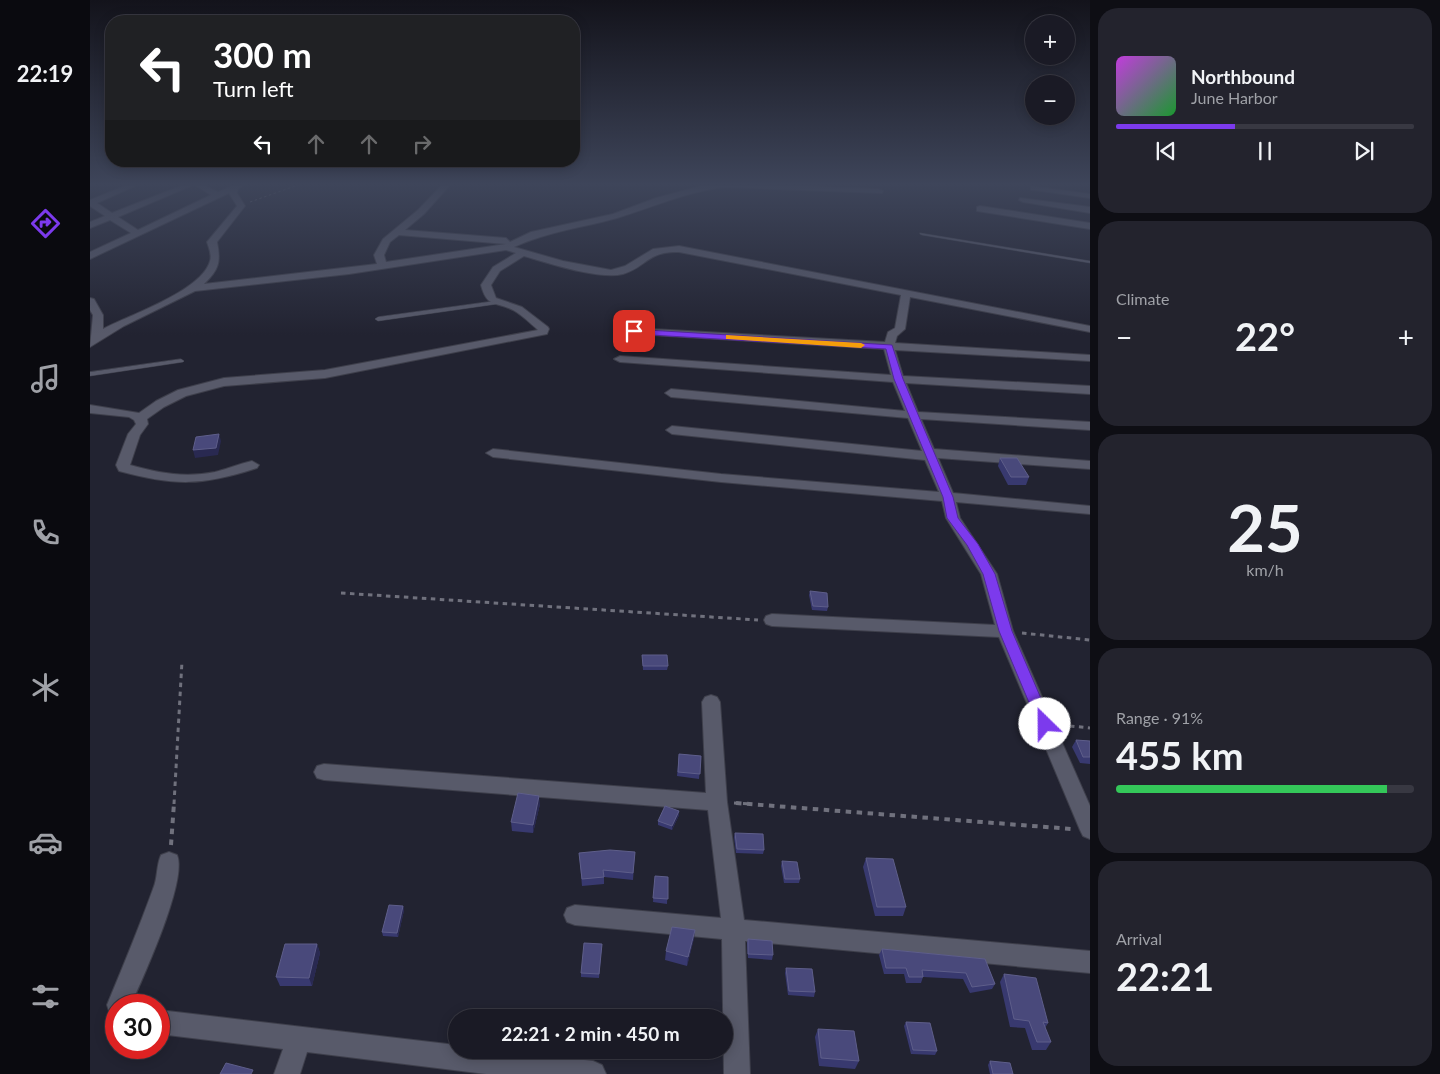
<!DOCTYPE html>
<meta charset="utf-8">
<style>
body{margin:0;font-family:Lato,sans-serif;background:#23232d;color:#f1f3f6;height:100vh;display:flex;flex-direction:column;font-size:19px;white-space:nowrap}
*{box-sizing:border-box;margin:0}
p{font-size:16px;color:#9fa1a7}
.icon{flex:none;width:28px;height:28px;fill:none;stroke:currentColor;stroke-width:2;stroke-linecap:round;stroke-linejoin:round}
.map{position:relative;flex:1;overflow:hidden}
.panel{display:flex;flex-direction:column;gap:8px;padding:8px;background:#0e0e14;width:350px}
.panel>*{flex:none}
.guide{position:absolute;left:15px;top:15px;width:475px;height:152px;border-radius:20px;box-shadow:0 2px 12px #0003,0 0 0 1px #383842;background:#202124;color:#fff;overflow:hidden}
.tools{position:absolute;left:935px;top:15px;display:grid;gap:10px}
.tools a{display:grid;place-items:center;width:50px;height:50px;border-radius:50%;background:#1a1a25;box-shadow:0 2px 12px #0003,0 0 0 1px #383842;font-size:25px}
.speed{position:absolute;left:15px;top:994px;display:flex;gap:10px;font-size:25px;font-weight:700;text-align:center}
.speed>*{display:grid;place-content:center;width:65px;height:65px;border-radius:50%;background:#1a1a25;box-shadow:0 2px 12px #0003,0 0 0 1px #383842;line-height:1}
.speed .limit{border:8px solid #d22;background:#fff;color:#111}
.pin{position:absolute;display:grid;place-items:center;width:42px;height:42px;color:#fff;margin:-21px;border-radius:10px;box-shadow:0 2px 8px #0006}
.me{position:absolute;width:55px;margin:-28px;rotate:337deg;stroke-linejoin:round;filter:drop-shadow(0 0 4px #0008)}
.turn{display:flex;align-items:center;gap:18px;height:105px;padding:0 25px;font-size:22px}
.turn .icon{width:65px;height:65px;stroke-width:2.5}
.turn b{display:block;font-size:35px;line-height:42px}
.lanes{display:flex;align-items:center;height:48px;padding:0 25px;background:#0003;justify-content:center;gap:25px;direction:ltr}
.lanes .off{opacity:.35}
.big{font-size:38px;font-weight:700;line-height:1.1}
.panel .widget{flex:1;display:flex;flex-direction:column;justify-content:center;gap:8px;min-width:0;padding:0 18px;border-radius:20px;background:#23232d}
.panel .dial{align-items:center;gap:0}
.dial b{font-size:65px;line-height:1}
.song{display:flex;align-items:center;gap:15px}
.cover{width:60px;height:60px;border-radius:8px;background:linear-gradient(135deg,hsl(290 70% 55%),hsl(130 70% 35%))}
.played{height:5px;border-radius:2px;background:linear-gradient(90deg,#7c3aed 40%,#383842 40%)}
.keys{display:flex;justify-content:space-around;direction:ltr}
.heat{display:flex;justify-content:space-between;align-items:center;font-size:28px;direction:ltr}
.charge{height:8px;border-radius:4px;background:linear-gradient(90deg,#34c759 91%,#383842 0)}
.trip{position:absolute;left:358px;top:1009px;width:285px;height:50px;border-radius:25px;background:#1a1a25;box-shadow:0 2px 12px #0003,0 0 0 1px #383842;font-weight:700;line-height:50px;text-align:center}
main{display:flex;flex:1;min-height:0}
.tab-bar{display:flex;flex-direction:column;width:90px;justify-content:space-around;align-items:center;background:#0a0a0f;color:#9fa1a7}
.tab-bar .icon{width:35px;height:35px}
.tab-bar .active{color:#7c3aed}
.tab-bar b{font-size:22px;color:#f1f3f6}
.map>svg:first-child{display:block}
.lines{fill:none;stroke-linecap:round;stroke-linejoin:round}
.lane-casing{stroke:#3e3f4b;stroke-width:1}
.street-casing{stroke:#3e3f4b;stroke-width:2}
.path-far2{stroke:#70717d;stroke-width:1;stroke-dasharray:2.5 2.5;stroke-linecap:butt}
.path-far1{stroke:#70717d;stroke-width:3;stroke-dasharray:4.5 4.5;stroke-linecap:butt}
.path{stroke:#70717d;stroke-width:4;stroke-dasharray:5.5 5.5;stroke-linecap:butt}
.lane{fill:#585a6a;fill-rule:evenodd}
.street{fill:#585a6a;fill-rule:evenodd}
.wall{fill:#38396f}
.shaded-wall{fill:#292951}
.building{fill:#49497b;stroke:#5e5e8a}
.route{fill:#7c3aed;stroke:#51269a}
.slow{fill:#f59e0b}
</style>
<main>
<nav class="tab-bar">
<b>22:19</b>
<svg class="icon active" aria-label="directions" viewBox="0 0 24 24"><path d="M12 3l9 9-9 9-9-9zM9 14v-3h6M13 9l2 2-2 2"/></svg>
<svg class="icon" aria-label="music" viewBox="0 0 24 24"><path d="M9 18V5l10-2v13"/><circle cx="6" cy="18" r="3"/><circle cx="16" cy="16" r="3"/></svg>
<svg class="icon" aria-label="phone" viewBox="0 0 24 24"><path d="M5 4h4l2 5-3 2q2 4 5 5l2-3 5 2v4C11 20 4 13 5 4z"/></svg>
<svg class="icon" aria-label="climate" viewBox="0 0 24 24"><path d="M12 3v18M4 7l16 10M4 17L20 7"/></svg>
<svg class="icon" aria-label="car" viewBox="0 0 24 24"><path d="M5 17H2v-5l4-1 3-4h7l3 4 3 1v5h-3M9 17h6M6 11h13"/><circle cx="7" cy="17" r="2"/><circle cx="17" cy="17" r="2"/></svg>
<svg class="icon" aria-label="filters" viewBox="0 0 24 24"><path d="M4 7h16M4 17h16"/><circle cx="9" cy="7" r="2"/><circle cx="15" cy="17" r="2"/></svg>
</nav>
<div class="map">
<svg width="1000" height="1074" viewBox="0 0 1000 1074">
<rect width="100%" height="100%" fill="#222331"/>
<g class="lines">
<defs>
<g id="lane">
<path d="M830,233l170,28v2l-168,-28 -2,-1z"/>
<path d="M405,301l2,1v2l-119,17 -3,-2 3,-2z"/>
<path d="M91,359l3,2 -1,1 -93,14v-4z"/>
</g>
<g id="street">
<path d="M37,185h10l-40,18 15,10 71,-28h10l-75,32 20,13 73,-35 -16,-10h9l14,7 16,-7h10l-6,4 -1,4 8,13 -28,36c4,20 2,28 -13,42l173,-20 -3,-9 9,-16 35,-29 24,-25h8l-26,29 -19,16 101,8 4,4 21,-10 82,-18 43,-16 45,-12 78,-1 100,4 4,2 -1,2 -158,-6c-38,5 -71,20 -107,31 -35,10 -68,13 -103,29l49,14 48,9 14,-4 28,-17 26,-3 411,80v6l-180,-35 -5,32 -8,7 -2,7 195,12v6l-195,-11 8,26 187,10v8l-184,-11 12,29 172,10v8l-169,-11 13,30 156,12v8l-152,-11 15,35 137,13v8l-134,-12 4,16 37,56 16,57 77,175v33l-7,-3 -3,-6 -81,-193 -227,-11 -6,-2 -2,-4 2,-4 6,-2 223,11 -14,-51 -35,-56 -4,-17 -221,-19 -228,-25 -7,-4 7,-4 228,25 218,18 -14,-32 -253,-26 -6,-4 6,-4 250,25 -14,-33 -237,-21 -6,-4 6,-4 234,22 -12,-29 -273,-20 -6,-3 6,-3 271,19 -7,-26 -250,-15 -5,-3 5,-3 251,14 3,-10 7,-4 6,-33 -222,-43c-32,-1 -32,15 -56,22 -24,6 -75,-11 -99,-18l-24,15 -9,14 5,13 26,9 26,20 1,2 -2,5 -222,44 -101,8 -38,10 -22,11 -17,12 1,5 -8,11 -10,30c28,8 55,13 85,7 12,-3 24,-8 37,-11l7,4 -2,3c-55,18 -82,18 -138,3l-3,-6 12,-31 8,-10 -2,-4 -5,-3 -39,-4v-8l49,8 17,-12 22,-11 46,-12 101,-8 213,-40c-8,-7 -16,-15 -25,-20 -18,-9 -26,-2 -32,-25l12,-18 23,-14 -10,-3 -157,24 -154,17 -71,35 -34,21 3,-32 -3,-5v-12l4,1 9,16v14c26,-14 99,-38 107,-68 2,-6 -1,-13 -3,-19l30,-36 -8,-13 -139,66v-7l41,-19 -21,-13 -20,8v-6l15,-6 -15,-10v-6zM309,235l107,9 -120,18 -2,-7 6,-13z"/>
<path d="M941,186l59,8v4l-56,-8h-3z"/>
<path d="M930,198l70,9v6l-67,-11 -4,-2z"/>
<path d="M890,206l110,17v6l-113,-18v-4z"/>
<path d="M621,695l6,2 3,5 7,100 17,118 346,31v22l-345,-32 5,133h-26l-2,-135 -147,-14 -8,-3 -3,-7 3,-7 8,-3 146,13 -13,-108 -384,-30 -7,-2 -3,-6 3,-6 7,-2 382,29 -4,-91 3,-5z"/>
<path d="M79,852l8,3c11,25 -34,122 -46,150h-15v11l-6,-2 -3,-9c16,-39 32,-77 46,-116 5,-11 3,-23 8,-34z"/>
<path d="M69,1010l297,35v5h44l93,11 9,4 4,9h-120l-179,-22 -7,22h-26l9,-25 -124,-15z"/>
</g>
</defs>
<use href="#lane" class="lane-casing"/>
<use href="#street" class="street-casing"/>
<path class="path-far2" d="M160,202l48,-17"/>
<g class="path-far1">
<path d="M251,593l417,27"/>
<path d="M932,633l68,7"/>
<path d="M971,725l29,3"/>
<path d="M644,803l18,1"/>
<path d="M84,804l8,-143"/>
</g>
<g class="path">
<path d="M646,803l336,26"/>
<path d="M81,845l3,-42"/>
</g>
<use href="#lane" class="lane"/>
<use href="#street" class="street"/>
</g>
<g class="wall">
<path d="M910,458l29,19 -3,8h-18l-10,-19z"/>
<path d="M720,591l18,16 -1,4 -15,-1 -3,-15z"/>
<path d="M552,655l26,11 -1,4h-24z"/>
<path d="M986,740l14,1v23l-10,-1 -8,-16z"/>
<path d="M589,754l22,2 -2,23 -22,-3z"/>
<path d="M450,804l-7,29 -21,-2 -1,-9z"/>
<path d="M589,811v4l-7,15 -14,-5v-4z"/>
<path d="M645,833l29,17 -1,4 -27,-1 -2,-16z"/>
<path d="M545,852l-2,28 -29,-3v7l-22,2 -3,-33z"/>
<path d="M776,858l40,49 -3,9h-28l-12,-49z"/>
<path d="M692,861l18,18 -1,4h-15l-3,-17z"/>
<path d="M565,876l13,1 -1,27 -14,-2z"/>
<path d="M313,906l1,4 -6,27 -15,-1 -1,-4z"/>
<path d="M604,938l-7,28 -22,-6 1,-9z"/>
<path d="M658,939l25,16 -1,5 -24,-2 -1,-15z"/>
<path d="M227,944l3,9 -8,33h-32l-4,-9z"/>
<path d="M512,944l-3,34 -18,-1v-4z"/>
<path d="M792,949l103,10 10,25 -3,5 -22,4 -7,-14 -40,-2 -2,6h-15l-2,-9h-20l-5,-19z"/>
<path d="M696,968l29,24 -1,5 -26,-2 -3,-22z"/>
<path d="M914,974l44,49 -3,5 6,14 -5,8h-14l-7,-22 -15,-1 -10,-45z"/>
<path d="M816,1022l31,29 -2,4 -24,-1 -7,-28z"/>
<path d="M728,1029l41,32 -4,8 -36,-3 -4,-29z"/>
<path d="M545,1050h22v3l-22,-1z"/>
<path d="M900,1061l23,13h-23l-2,-9z"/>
</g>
<g class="shaded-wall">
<path d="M129,434l2,7 -3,14 -23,3 -2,-8z"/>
<path d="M449,796l1,8 -7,29v-8z"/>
<path d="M589,811v4l-7,15v-4z"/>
<path d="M313,906l1,4 -6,27 -1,-4z"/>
<path d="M605,930l-1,8 -7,28 1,-9z"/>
<path d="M227,944l3,9 -8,33 -3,-8z"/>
</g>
<g class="building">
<path d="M129,434l-3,14 -23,2 3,-13z"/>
<path d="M910,458h17l12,19h-18z"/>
<path d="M720,591l17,2 1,14 -15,-1z"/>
<path d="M552,655h25l1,11h-25z"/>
<path d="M986,740l14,1v16h-7z"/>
<path d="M589,754l22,2 -1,18 -22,-2z"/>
<path d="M428,793l21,3 -6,29 -22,-3z"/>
<path d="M575,806l14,5 -7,15 -14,-5z"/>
<path d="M645,833l28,1 1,16 -27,-1z"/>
<path d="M520,850l25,2 -2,21 -30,-3 1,7 -22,2 -3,-26z"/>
<path d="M776,858l27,1 13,48h-29z"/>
<path d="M692,861l15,1 3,17h-15z"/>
<path d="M565,876l13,1v22l-15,-1z"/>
<path d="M299,905l14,1 -6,27 -15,-1z"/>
<path d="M582,927l23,3 -7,27 -22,-6z"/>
<path d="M658,939l24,2 1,14 -25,-1z"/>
<path d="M494,943l18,1 -3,30 -18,-1z"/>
<path d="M195,944h32l-8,34 -33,-1z"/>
<path d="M792,949l103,10 10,25 -23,3 -6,-14 -44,-3 1,7h-14l-3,-9h-20z"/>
<path d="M696,968l26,1 3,23 -26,-1z"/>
<path d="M914,974l32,4 12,45 -5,-1 8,20h-14l-8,-21 -15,-2z"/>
<path d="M816,1022l24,1 7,28 -24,-1z"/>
<path d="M728,1029l36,2 5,30 -38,-3z"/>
<path d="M900,1061l20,2 3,11h-20z"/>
<path d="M136,1063l27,7 -2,4h-31z"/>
</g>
<linearGradient id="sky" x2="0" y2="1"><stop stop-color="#13131b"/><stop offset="0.55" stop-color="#3e455a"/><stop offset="1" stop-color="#3e455a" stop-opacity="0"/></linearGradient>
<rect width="1000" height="335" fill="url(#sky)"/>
<path class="route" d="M541,329l261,16 11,34 50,118 5,21 20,26 17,30 17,57 40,93 -2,3 -5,2 -5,-2 -2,-3 -39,-93 -16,-57 -16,-29 -20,-27 -4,-21 -49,-118 -8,-30 -252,-15 -3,-1z"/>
<path class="slow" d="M636,335l135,8 4,2 -4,3 -133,-9h-2z"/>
</svg>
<div class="tools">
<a>+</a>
<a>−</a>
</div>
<div class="speed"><div class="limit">30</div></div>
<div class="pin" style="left:544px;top:331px;background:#d93025"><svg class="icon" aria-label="arrive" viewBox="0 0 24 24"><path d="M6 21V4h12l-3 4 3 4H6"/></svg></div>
<svg class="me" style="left:955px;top:724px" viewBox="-20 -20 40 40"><circle r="19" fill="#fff"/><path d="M0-13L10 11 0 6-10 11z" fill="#7c3aed"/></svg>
<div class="trip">22:21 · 2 min · 450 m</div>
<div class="guide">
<div class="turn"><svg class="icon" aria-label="left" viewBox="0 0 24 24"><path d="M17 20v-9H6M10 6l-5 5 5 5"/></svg><div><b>300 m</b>Turn left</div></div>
<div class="lanes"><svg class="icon" aria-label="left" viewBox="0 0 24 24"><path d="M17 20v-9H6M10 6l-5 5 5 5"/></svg><svg class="icon off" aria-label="ahead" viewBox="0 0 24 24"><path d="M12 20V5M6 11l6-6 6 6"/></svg><svg class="icon off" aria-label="ahead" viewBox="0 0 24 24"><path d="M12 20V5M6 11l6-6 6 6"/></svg><svg class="icon off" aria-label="right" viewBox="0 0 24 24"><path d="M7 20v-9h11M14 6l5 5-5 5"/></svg></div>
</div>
</div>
<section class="panel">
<div class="widget">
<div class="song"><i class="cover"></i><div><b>Northbound</b><p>June Harbor</p></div></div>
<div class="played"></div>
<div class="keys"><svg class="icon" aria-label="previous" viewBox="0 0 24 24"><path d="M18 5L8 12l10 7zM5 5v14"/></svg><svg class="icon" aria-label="pause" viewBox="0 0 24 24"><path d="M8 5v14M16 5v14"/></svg><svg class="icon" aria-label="next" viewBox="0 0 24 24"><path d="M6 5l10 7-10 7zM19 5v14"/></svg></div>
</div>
<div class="widget"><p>Climate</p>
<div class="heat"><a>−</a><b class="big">22°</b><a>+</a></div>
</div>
<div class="widget dial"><b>25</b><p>km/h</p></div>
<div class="widget"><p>Range · 91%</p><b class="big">455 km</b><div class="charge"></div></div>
<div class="widget"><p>Arrival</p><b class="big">22:21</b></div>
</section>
</main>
